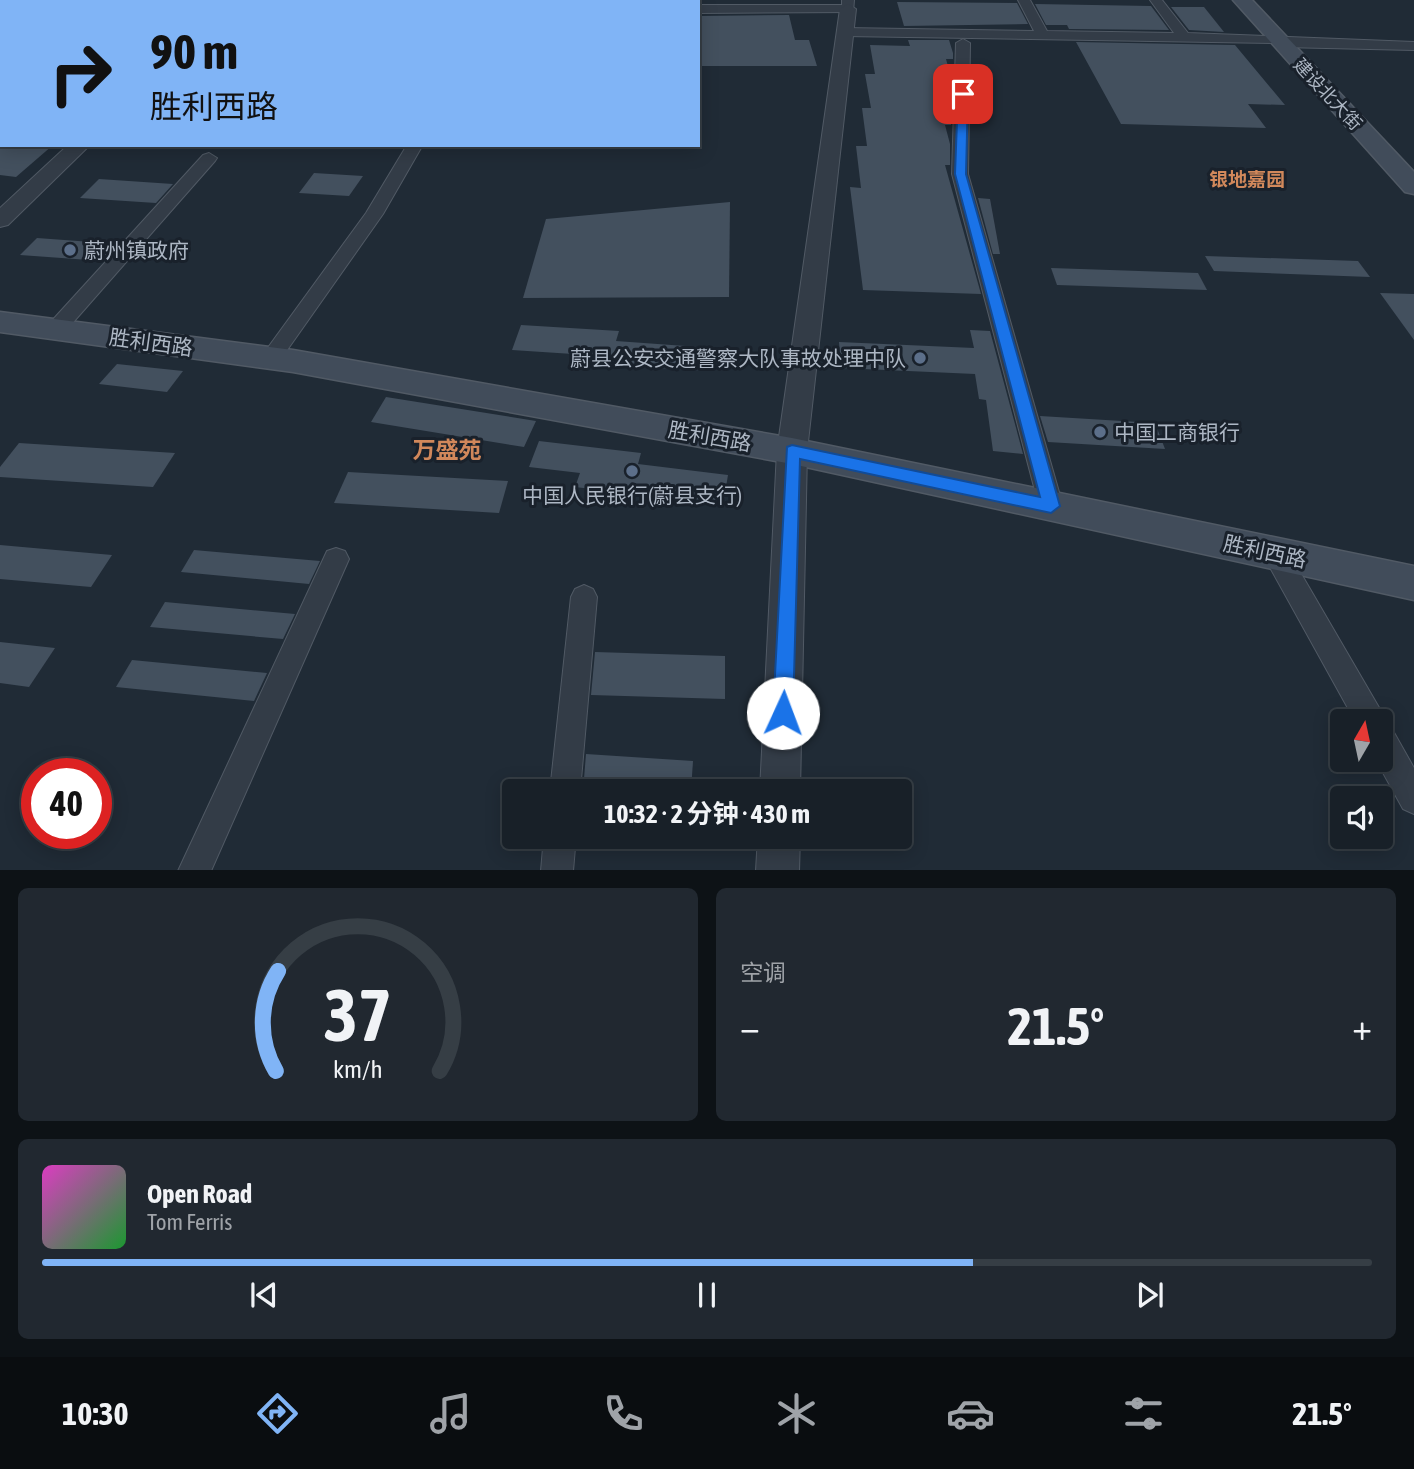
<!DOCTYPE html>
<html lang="zh">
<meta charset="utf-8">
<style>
body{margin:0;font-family:"Asap Condensed","Noto Sans SC",sans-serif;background:#212830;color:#f1f3f6;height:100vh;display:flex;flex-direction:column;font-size:26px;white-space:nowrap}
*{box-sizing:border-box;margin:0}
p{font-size:23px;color:#9fa3a8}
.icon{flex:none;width:38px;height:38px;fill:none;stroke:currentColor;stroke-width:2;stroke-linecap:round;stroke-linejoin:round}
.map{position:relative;height:870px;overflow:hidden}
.panel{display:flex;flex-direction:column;gap:18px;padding:18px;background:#0d1216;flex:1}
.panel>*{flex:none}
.banner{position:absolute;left:0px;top:0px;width:700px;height:147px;box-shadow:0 4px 18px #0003,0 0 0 2px #363e45;background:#80b4f6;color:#111;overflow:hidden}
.needle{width:46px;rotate:9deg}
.tools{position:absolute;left:1330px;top:709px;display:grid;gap:14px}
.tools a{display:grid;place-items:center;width:63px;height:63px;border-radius:7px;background:#182028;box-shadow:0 4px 18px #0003,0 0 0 2px #363e45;font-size:35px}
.speed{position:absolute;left:21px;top:758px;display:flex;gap:14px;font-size:35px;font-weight:700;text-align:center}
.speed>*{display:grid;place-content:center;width:91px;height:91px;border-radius:50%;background:#182028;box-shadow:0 4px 18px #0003,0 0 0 2px #363e45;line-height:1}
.speed .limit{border:10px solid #d22;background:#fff;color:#111}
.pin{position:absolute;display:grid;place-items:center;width:60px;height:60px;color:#fff;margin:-30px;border-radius:14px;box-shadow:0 4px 10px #0006}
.me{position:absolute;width:77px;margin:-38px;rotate:2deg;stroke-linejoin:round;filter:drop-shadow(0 0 5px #0008)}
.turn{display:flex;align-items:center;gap:24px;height:147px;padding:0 35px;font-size:32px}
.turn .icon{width:91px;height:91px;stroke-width:2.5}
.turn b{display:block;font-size:49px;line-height:60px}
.big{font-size:52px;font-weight:700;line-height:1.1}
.panel .card{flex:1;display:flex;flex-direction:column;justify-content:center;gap:10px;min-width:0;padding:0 24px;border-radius:10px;background:#212830}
.panel .dial{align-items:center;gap:0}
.dial svg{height:182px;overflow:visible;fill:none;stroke:#363e45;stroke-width:7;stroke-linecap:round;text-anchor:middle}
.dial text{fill:#f1f3f6;stroke:none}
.song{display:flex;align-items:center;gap:21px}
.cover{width:84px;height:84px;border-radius:10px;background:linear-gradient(135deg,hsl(310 70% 55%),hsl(130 70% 35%))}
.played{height:7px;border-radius:4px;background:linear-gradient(90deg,#80b4f6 70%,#363e45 70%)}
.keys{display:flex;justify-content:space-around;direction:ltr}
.heat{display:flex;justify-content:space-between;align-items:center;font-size:38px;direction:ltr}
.panel .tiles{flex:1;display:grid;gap:18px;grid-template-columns:1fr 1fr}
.card:last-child{grid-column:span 2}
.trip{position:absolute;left:502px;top:779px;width:410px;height:70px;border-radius:7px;background:#182028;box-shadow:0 4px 18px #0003,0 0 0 2px #363e45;font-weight:700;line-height:70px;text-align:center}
.dock{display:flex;height:112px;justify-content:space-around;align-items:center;background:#0a0d10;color:#9fa3a8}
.dock .icon{width:49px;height:49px}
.dock .active{color:#80b4f6}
.dock b{font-size:32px;color:#f1f3f6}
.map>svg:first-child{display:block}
.building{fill:#43505e}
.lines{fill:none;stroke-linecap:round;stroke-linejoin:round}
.minor-casing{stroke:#515a65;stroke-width:2}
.tertiary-casing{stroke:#515a65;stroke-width:2}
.secondary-casing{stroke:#515a65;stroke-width:3}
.minor{fill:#333c47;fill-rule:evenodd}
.tertiary{fill:#333c47;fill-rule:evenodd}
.secondary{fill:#414c5a;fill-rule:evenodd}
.route{fill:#1a73e8;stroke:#114b97;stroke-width:2}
.service-dot{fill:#5c6f8a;stroke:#19212b;stroke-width:2.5}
.labels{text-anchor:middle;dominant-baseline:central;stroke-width:6;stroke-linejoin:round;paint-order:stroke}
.far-street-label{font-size:18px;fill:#adb7c4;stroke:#19212b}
.far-neighbourhood-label{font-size:19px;font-weight:bold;fill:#d1885b;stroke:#19212b}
.poi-label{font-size:21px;fill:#adb7c4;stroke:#19212b;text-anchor:start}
.street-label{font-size:21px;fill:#adb7c4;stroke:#19212b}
.neighbourhood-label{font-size:23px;font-weight:bold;fill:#d1885b;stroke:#19212b}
</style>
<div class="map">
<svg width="1414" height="871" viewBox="0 0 1414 871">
<rect width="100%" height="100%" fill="#202b36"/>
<g class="building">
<path d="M897,2l120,1 11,21 -124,2z"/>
<path d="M1035,4l116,2 18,24 -100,-1 -2,-4h-21z"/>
<path d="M1171,7h33l20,25 -35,-2z"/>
<path d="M789,15l6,25h14l8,26h-119v-50z"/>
<path d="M908,40h41l4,13v6h-7l6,22v8h-6l5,19v17h-6l5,19v21h-5l36,129 -118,-4 -13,-103 11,1 -5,-42h11l-5,-38h9l-6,-34h10l-5,-29 40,1z"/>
<path d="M1076,42l159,3 50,60 -37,-1 18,24 -145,-4z"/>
<path d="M0,145h53l-37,32 -16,-2z"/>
<path d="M314,173l49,3 -14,20 -50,-3z"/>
<path d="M99,179l74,5 -17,19 -76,-5z"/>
<path d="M978,198l12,1 10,55h-7z"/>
<path d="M730,202l-1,95 -206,1 23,-79z"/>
<path d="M37,238l82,6 -16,17 -83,-6z"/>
<path d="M1205,256l153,5 12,16 -156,-6z"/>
<path d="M1051,268l147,5 9,17 -150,-5z"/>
<path d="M1380,293l34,1v46z"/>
<path d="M521,325l98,6 -3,10 97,7 -3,23 -102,-6 1,-4 -22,-1 1,-5 -76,-5z"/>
<path d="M970,330l20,1 33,123 -30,-3 -7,-51 -7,-1 -4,-25 -134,-6 -2,-26 135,6z"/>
<path d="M117,364l66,7 -16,21 -68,-8z"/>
<path d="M386,397l150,24 -12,26 -153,-25z"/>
<path d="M1040,416l115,7 10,26 -117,-7z"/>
<path d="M539,441l102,12 -3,11 90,11 -5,30 -148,-18 5,-14 -51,-6z"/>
<path d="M19,443l156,10 -22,34 -153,-10v-10z"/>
<path d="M348,472l160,9 -9,32 -165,-10z"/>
<path d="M0,545l112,10 -21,32 -91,-8z"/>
<path d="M194,550l126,11 -11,23 -128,-12z"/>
<path d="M165,602l130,12 -12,25 -133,-12z"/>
<path d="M0,642l55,6 -26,39 -29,-4z"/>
<path d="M595,652l130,4v43l-134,-4z"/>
<path d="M132,660l135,13 -13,28 -138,-14z"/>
<path d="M586,754l107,7 -2,30h-108z"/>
</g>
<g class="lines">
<defs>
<g id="minor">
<path d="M11,0h13l-14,2z"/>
<path d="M53,0h13l-14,2z"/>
<path d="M94,0h13l-14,2z"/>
<rect x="536" y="0" width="12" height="2"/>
<path d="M842,0h12l-1,12 -155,1v-8h144z"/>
<path d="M1018,0h12l17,31 127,2 -24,-33h12l26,33 226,9v8l-132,-3 -7,-4 -430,-7 -7,-4 7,-4 189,3z"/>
<path d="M2,7v8l-2,1v-8z"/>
<path d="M0,38h2l-2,9z"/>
<path d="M963,39l7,4 -2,131 95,332 -3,7 -9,3 -9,-3 -3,-7 -87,-332 4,-131z"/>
<path d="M0,65h2l-2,9z"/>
<rect x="0" y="129" width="2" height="10"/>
<path d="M407,145l14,3 -38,66 -105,149h-14l-3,-5 3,-5 102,-140z"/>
<path d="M209,153l8,5 -2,3 -153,174h-14l-3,-5 3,-5 155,-170z"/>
<path d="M1276,543l9,3 96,165 5,10 -2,4 8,4 22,39v46l-11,-5 -27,-49h5v-39h-26l-88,-159 -4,-8 4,-8z"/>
<path d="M336,548l9,3 4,8 -138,312h-33l149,-320z"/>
<path d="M584,585l9,4 4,8 -17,194h-30l21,-194 4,-8z"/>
<path d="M544,836h32l-3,35h-32z"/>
</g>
<g id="tertiary">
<path d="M230,0h17l-18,2z"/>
<path d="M848,4l8,5 -49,442 -7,340h-40l17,-340 63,-442z"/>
<path d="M68,145h22l-82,80 -8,2v-19z"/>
<path d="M758,836h42l-1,35h-43z"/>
</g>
<g id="secondary">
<path d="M1233,0h19l162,172v22l-9,-2z"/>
<path d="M0,312l293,38 499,88 622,128v34l-622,-136 -499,-92 -293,-40z"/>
</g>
</defs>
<use href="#minor" class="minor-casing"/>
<use href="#tertiary" class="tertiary-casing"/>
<use href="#secondary" class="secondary-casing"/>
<use href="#minor" class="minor"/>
<use href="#tertiary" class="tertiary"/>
<use href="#secondary" class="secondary"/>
</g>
<path class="route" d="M963,91l5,3 -2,80 94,332 -9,7 -251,-54 -7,254 -3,7 -7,2 -7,-2 -3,-7 14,-266 5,-2 248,52 -85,-323 3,-80z"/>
<g class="service-dot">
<circle cx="70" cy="250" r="7"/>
<circle cx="920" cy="358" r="7"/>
<circle cx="1100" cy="432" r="7"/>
<circle cx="632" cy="471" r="7"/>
</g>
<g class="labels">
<g class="far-street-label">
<text transform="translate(1328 94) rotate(47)">建设北大街</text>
</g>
<g class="far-neighbourhood-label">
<text x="1247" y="179">银地嘉园</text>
</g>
<g class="poi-label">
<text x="84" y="250">蔚州镇政府</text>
<text x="906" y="358" text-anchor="end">蔚县公安交通警察大队事故处理中队</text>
<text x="1114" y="432">中国工商银行</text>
<text x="632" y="495" text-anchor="middle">中国人民银行(蔚县支行)</text>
</g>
<g class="street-label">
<text transform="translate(151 342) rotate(8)">胜利西路</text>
<text transform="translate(710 436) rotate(10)">胜利西路</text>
<text transform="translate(1265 551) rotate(12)">胜利西路</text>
</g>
<g class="neighbourhood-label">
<text x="447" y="450">万盛苑</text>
</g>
</g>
</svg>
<div class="tools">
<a><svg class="needle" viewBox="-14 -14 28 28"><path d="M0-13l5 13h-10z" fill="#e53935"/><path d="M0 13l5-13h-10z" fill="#9fa3a8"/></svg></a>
<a><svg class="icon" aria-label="sound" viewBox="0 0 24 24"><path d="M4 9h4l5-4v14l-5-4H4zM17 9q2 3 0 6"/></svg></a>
</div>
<div class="speed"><div class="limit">40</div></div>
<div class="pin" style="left:963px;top:94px;background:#d93025"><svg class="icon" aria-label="arrive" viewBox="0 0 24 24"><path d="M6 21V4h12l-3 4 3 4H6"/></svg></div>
<svg class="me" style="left:783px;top:713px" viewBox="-20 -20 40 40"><circle r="19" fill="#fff"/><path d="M0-13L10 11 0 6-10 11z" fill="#1a73e8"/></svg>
<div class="trip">10:32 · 2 分钟 · 430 m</div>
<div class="banner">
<div class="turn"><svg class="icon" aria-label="right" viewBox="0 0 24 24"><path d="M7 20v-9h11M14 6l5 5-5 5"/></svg><div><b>90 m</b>胜利西路</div></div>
</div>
</div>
<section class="panel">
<div class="tiles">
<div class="card dial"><svg viewBox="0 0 100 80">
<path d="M14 69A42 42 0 1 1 86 69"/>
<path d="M14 69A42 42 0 0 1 15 25" stroke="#80b4f6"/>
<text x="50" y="56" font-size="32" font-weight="700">37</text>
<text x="50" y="72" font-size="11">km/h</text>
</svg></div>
<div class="card"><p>空调</p>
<div class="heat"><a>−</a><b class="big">21.5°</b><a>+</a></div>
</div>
<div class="card">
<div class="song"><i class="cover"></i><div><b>Open Road</b><p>Tom Ferris</p></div></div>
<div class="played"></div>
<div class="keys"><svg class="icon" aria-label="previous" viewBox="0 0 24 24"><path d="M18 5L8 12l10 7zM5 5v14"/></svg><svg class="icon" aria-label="pause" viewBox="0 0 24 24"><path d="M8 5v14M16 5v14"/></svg><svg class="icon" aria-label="next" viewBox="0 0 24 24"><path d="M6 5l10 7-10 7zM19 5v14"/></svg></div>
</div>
</div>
</section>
<nav class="dock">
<b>10:30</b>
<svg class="icon active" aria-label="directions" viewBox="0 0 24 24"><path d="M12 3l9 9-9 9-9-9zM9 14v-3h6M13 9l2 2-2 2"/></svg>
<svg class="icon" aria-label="music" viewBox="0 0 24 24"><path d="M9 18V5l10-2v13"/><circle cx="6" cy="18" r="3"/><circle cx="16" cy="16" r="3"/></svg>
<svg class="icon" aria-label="phone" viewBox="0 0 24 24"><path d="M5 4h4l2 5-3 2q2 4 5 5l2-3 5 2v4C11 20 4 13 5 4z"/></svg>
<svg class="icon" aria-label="climate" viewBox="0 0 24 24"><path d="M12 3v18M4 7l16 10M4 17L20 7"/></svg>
<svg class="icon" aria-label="car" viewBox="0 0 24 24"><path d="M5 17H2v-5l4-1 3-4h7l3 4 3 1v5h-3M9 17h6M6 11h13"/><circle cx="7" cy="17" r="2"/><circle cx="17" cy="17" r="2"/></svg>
<svg class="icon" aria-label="filters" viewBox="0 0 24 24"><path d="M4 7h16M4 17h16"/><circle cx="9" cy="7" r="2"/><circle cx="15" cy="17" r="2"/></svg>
<b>21.5°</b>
</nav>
